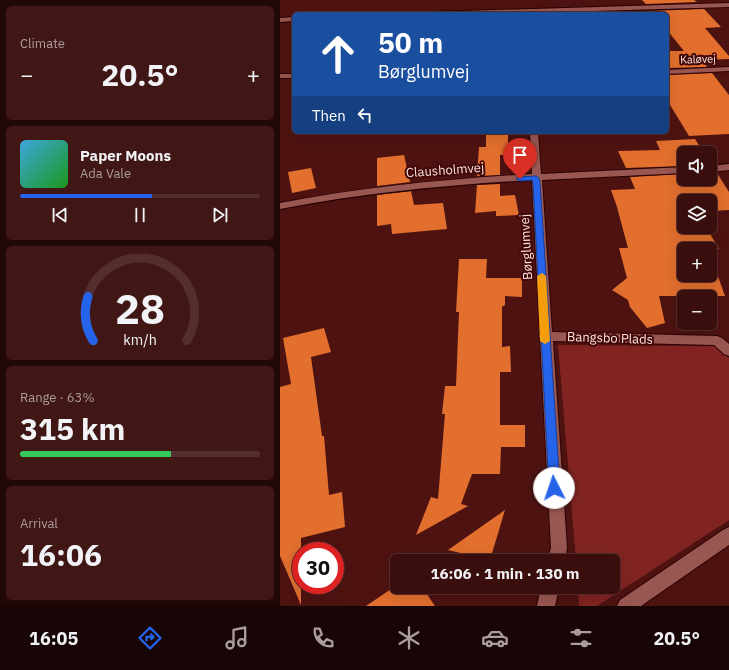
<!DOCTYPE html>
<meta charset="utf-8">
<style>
body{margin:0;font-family:"IBM Plex Sans",sans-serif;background:#411716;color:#f1f3f6;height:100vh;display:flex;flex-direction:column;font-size:15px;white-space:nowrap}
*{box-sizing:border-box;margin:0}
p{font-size:13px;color:#ab9c9d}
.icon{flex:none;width:22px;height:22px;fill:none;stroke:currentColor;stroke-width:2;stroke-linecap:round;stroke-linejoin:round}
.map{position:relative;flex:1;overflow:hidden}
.details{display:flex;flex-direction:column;gap:6px;padding:6px;background:#200807;width:280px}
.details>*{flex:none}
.top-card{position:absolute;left:12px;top:12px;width:377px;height:122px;border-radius:6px;box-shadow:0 4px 16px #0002,0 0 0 1px #542e2e;background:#1a4fa0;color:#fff;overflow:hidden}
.controls{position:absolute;left:397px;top:146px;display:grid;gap:8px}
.controls a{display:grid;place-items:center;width:40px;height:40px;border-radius:6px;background:#3a0e0d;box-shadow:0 4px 16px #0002,0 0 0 1px #542e2e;font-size:20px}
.speed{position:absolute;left:12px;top:542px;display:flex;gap:8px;font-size:20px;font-weight:700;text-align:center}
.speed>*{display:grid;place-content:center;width:52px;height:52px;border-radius:50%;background:#3a0e0d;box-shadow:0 4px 16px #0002,0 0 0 1px #542e2e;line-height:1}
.speed .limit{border:6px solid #d22;background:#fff;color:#111}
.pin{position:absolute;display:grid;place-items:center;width:34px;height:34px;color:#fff;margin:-41px -17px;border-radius:50% 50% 50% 0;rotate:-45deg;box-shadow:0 0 4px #0007}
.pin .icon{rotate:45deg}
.me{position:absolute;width:44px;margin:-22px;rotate:356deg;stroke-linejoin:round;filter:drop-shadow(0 0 3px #0008)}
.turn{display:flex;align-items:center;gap:14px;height:84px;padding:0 20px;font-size:18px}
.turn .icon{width:52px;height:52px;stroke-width:2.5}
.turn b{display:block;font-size:28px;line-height:34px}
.then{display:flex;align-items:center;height:38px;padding:0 20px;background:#0003;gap:8px;font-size:15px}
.big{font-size:30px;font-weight:700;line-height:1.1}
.details .tile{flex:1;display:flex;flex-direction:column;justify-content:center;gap:6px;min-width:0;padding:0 14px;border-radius:6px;background:#411716}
.details .dial{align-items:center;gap:0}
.dial svg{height:104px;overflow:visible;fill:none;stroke:#542e2e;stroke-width:7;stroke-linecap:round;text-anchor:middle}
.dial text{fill:#f1f3f6;stroke:none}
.song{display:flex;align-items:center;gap:12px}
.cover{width:48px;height:48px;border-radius:6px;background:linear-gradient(135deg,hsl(200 70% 55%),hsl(120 70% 35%))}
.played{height:4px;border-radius:2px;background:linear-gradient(90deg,#2563eb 55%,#542e2e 55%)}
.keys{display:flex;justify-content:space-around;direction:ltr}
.heat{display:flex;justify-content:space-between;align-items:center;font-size:22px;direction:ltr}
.charge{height:6px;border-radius:3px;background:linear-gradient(90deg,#34c759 63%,#542e2e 0)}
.trip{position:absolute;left:110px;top:554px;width:230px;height:40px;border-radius:6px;background:#3a0e0d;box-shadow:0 4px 16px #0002,0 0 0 1px #542e2e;font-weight:700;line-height:40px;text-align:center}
.dock{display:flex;height:64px;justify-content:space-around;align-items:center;background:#170605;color:#ab9c9d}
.dock .icon{width:28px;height:28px}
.dock .current{color:#2563eb}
.dock b{font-size:18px;color:#f1f3f6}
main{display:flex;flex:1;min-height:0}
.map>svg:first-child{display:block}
.green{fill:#812421}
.building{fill:#e26f2e}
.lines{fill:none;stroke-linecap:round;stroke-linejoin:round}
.street-casing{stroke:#2b0202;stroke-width:2}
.street{fill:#995751;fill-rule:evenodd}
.route{fill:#2563eb;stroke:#184099}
.slow{fill:#f59e0b}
.labels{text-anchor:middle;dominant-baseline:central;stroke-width:4;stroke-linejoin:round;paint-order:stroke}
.far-street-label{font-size:11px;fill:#fbe3e0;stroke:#420707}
.street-label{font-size:13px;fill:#fbe3e0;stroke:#420707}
</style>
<main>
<section class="details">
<div class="tile"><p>Climate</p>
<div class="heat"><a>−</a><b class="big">20.5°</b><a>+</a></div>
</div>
<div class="tile">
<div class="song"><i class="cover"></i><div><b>Paper Moons</b><p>Ada Vale</p></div></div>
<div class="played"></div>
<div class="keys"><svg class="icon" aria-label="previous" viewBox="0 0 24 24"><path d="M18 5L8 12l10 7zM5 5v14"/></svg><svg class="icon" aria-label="pause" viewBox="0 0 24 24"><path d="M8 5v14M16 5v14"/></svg><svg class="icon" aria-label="next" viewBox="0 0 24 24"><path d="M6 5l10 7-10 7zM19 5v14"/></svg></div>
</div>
<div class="tile dial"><svg viewBox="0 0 100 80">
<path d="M14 69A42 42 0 1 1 86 69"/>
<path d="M14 69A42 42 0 0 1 10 35" stroke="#2563eb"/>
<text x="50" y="56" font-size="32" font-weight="700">28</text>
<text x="50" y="72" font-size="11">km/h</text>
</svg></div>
<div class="tile"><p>Range · 63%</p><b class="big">315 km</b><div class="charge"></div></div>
<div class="tile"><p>Arrival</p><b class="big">16:06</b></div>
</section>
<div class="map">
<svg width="449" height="606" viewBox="0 0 449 606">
<rect width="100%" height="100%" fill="#4e1311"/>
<path class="green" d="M278,345l157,1 14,12v162l-132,86h-18l-1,-19h35v-26h-37z"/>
<g class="building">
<path d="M362,0h52l3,2 -51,2z"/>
<path d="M424,9l17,18 -16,1 24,28v3l-27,1 5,7 -40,1v-17h17l-17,-21v-16h-13l-3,-3z"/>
<path d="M432,73l17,22v39l-40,2 -22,-36v-25z"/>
<path d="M206,132h22v23h-8v20l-23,1 2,-29h7z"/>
<path d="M415,139l9,14h-20v13l-58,2 -8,-17 42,-1 -4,-9z"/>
<path d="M124,155l6,27 -33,4v-28z"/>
<path d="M31,168l5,20 -24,5 -4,-21z"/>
<path d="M430,173h7l12,19v18l-19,1v-10h-26v26h22l13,22h-35v26h26v-21l15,42h-66l6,27 -18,5 -17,-21 -2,-7 -16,-10 15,-12 -8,-30h9l-11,-41 -6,-17 24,-1 -5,-12 54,-3v5h26z"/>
<path d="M220,184v12l15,-1 4,20 -23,1v-5l-21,2 2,-28z"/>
<path d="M131,191l3,14 29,-2 4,26 -55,5 -1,-10 -14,2v-31z"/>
<path d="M179,259h28l-1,19h36v19l-17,-1v9l-3,2v40l8,-1 1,26h-11v53h25v22h-24l-1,27h-28l-11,30 7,2 -52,29 15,-38 7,2 7,-85h-3l3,-28h11l3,-74h-3z"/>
<path d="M44,328l7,24 -20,5 11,79h2l5,59 13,-3 3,35 -44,11v67l-21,-49v-169l11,-3 -8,-46z"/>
<path d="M225,510l-15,50 -42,-10z"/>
<path d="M114,587h28l13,19h-69z"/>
</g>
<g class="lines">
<defs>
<g id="street">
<path d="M449,3v4l-236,7h-66l3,-2z"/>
<path d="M14,17v4l-14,1v-4z"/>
<path d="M449,67v4l-62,3v-4z"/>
<rect x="0" y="74" width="14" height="4"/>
<path d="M250,132h8l3,42 143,-7v6l-142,7 10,152 165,4 5,2 7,6v12l-5,-2 -10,-9 -161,-4 14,207 -2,13h-18l4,-13 -11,-210 -1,-2 1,-2 -8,-154c-85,5 -168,13 -252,29v-6c84,-16 167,-24 252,-29z"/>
<path d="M449,164v6l-19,2v-6z"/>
<path d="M449,527v18l-88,61h-24l3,-6 103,-70z"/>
<path d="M261,587h18l-4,19h-18z"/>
</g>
</defs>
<use href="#street" class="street-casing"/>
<use href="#street" class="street"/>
</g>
<path class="route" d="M256,176l3,2 1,5 20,305 -1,3 -5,2 -4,-2 -1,-3 -16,-305 -1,-3 -12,1 -4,-2 4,-2z"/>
<path class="slow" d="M262,273l4,3 4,65 -5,3 -5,-3 -3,-65z"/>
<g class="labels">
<g class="far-street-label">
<text transform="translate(418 59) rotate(-2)">Kaløvej</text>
</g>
<g class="street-label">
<text transform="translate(165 170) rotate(-4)">Clausholmvej</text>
<text transform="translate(246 247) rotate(-93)">Børglumvej</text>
<text transform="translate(330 338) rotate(2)">Bangsbo Plads</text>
</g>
</g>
</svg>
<div class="controls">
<a><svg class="icon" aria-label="sound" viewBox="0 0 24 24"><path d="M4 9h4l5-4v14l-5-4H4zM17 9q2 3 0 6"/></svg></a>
<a><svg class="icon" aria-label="layers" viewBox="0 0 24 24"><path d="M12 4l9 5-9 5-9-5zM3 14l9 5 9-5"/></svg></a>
<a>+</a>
<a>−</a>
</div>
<div class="speed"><div class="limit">30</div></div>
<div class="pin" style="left:240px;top:179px;background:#d93025"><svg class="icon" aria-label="arrive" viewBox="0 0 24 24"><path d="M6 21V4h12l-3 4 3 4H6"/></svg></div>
<svg class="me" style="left:274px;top:488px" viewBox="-20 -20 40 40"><circle r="19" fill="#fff"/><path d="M0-13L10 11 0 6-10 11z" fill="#2563eb"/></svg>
<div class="trip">16:06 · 1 min · 130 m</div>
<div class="top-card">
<div class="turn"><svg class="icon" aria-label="ahead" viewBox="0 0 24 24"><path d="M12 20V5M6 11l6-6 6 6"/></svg><div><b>50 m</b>Børglumvej</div></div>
<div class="then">Then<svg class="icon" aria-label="left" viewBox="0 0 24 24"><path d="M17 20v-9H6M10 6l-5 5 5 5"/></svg></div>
</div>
</div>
</main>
<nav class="dock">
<b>16:05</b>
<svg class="icon current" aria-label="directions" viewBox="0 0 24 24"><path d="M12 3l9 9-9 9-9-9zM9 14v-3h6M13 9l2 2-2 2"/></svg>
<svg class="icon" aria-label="music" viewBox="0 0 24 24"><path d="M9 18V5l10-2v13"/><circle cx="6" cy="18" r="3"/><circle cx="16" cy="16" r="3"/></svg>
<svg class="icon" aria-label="phone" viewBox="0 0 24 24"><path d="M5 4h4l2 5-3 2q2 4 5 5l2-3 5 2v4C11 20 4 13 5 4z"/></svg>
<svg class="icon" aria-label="climate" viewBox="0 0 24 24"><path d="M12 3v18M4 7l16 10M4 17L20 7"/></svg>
<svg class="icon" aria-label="car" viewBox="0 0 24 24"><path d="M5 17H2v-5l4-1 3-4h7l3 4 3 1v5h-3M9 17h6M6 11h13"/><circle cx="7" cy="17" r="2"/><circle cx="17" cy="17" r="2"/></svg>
<svg class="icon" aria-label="filters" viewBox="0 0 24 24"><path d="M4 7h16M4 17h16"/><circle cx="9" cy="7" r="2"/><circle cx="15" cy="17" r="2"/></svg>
<b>20.5°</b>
</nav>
